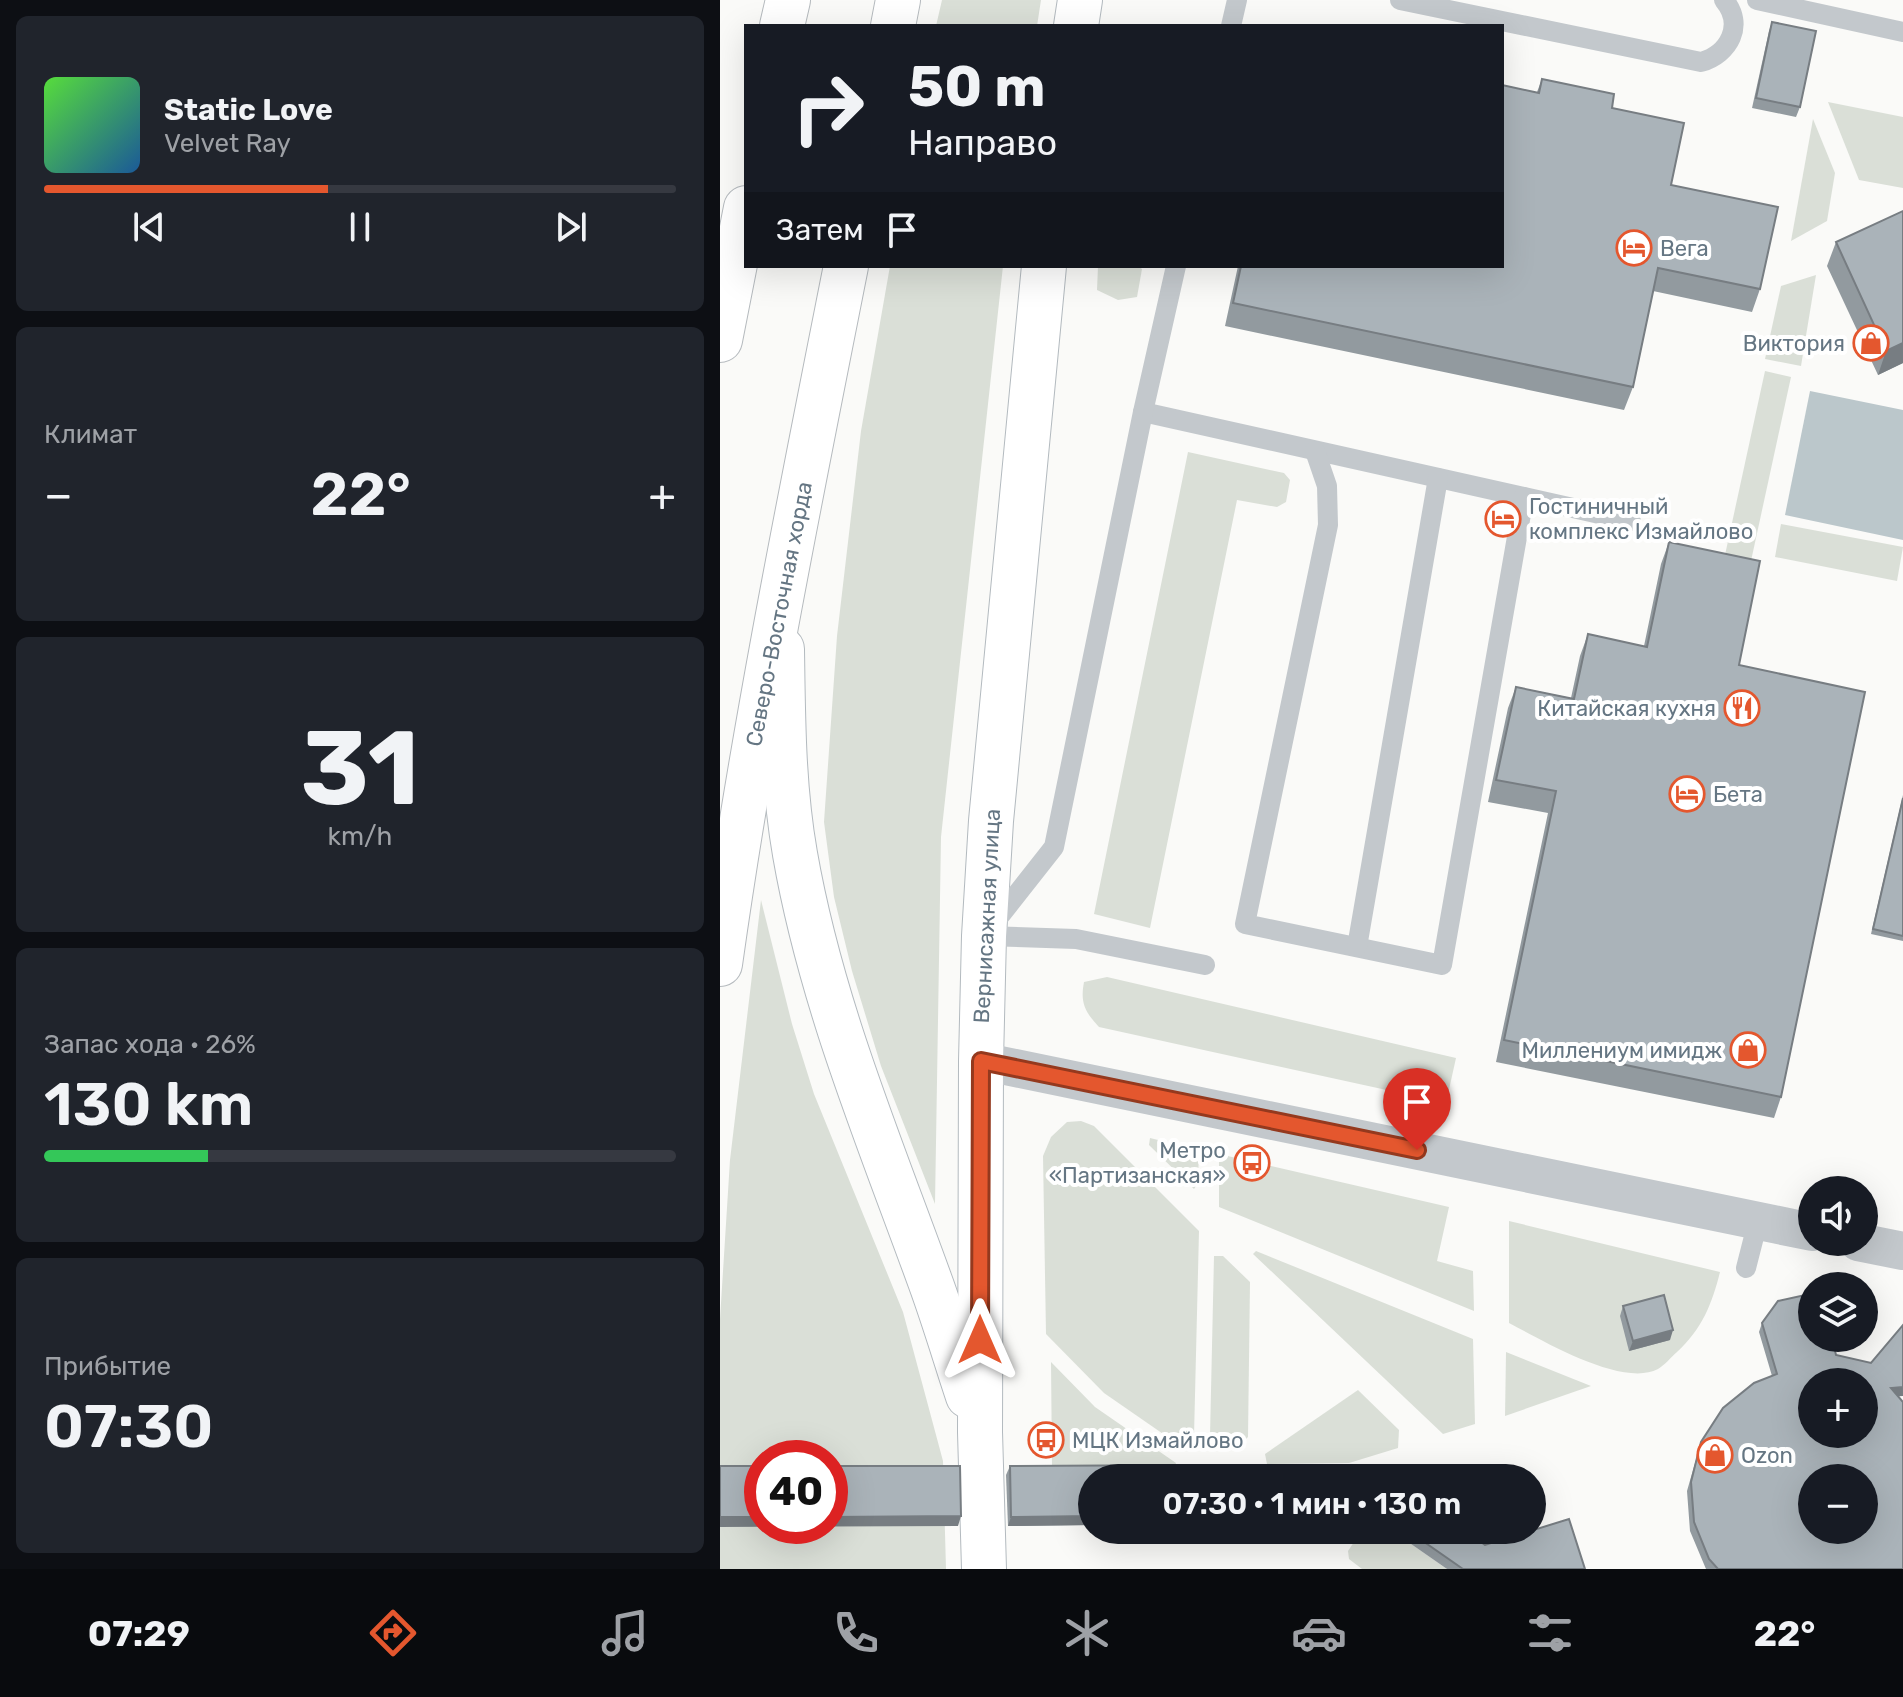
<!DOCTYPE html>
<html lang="ru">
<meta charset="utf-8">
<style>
body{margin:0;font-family:Rubik,sans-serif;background:#20242c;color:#f1f3f6;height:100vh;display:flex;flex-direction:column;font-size:30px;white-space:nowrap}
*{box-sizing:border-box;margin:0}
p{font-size:26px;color:#9ea1a6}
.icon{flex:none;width:44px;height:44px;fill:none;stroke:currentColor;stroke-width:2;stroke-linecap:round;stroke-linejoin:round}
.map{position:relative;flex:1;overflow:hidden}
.sheet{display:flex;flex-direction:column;gap:16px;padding:16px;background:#0d0f14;width:720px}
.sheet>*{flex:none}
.banner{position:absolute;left:24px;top:24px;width:760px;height:244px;border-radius:0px;box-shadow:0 8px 32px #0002;background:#171b24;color:#f1f3f6;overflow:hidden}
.buttons{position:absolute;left:1078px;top:1176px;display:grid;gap:16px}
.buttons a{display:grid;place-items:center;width:80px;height:80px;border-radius:50%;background:#171b24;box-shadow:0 8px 32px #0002;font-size:40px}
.speed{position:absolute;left:24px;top:1440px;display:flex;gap:16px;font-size:40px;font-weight:700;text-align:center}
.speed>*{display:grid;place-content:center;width:104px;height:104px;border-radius:50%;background:#171b24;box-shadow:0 8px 32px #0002;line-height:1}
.speed .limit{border:12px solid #d22;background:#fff;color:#111}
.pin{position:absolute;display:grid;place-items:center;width:68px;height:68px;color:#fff;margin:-82px -34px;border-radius:50% 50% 50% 0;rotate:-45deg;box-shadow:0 0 8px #0007}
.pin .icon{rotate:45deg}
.me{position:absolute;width:88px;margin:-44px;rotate:0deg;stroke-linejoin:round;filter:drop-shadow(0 0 6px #0008)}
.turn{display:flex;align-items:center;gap:28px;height:168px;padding:0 32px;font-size:36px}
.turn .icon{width:104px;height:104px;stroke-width:2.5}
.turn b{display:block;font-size:56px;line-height:68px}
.then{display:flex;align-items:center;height:76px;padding:0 32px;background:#0003;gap:16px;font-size:30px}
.big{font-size:60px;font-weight:600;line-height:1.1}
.sheet .widget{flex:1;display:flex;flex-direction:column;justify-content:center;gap:12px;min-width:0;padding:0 28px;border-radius:12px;background:#20242c}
.sheet .dial{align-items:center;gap:0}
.dial b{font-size:104px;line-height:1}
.song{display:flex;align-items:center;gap:24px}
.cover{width:96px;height:96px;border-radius:12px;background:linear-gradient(135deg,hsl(110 70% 55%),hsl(210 70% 35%))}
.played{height:8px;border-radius:4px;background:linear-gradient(90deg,#e4572e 45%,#363941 45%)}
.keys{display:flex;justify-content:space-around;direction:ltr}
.heat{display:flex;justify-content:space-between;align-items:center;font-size:44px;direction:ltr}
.charge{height:12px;border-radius:6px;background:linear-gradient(90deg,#34c759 26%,#363941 0)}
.trip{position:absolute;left:358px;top:1464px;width:468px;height:80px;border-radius:40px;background:#171b24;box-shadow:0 8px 32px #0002;font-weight:600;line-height:80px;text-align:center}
.menu{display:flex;height:128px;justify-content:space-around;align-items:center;background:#090b0e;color:#9ea1a6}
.menu .icon{width:56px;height:56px}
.menu .on{color:#e4572e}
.menu b{font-size:36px;color:#f1f3f6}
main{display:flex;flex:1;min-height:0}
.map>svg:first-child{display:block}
.green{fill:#dadfd7;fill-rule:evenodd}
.water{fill:#bbc7cb}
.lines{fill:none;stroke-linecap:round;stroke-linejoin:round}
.secondary-casing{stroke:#b3babf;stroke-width:46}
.primary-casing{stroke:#b5babe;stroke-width:46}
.lane{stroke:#c3c8cc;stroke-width:20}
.street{stroke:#c3c8cc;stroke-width:38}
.secondary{stroke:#fff;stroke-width:44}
.primary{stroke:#fff;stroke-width:44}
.wall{fill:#929a9f}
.shaded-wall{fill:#777d82}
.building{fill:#aab3b9;stroke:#777d82;stroke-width:2;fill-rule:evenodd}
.route-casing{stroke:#94391e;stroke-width:20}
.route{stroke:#e4572e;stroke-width:14}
.labels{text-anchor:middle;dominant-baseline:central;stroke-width:8;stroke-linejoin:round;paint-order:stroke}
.poi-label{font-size:22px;fill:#657683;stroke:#fff;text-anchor:start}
.street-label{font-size:22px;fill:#657683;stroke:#fff}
</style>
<main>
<section class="sheet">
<div class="widget">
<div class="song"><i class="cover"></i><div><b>Static Love</b><p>Velvet Ray</p></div></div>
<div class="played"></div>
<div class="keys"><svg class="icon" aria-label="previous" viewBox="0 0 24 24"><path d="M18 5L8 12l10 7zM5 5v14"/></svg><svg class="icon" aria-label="pause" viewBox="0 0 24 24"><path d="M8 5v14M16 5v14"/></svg><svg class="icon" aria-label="next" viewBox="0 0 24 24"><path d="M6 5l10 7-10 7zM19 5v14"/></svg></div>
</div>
<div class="widget"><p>Климат</p>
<div class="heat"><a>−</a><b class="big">22°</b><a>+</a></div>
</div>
<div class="widget dial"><b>31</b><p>km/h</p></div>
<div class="widget"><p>Запас хода · 26%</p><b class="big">130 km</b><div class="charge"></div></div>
<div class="widget"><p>Прибытие</p><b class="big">07:30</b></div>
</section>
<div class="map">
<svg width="1183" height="1569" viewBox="0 0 1183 1569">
<rect width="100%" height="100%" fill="#fafaf8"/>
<g class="green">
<path d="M222,0h99l-4,26h-101z"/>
<path d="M1108,102l75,15v71l-44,-8z"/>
<path d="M1093,119l22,54 -8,48 -36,20z"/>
<path d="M170,266h113l-62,571 -6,367 -54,-138 -29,-95 -18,-74 -10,-75 13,-186 24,-205z"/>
<path d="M378,266h40l4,3 -5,28 -19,3 -21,-10z"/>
<path d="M1096,275l-15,91 -36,-7 16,-73z"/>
<path d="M1045,371l26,6 -40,184 -26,-6z"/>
<path d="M468,452l96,21 6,7 -4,22 -9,5 -40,-7 -87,428 -56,-14z"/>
<path d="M1061,524l122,23 -6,34 -122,-24z"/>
<path d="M41,900l31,124 22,70 89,218 40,149 3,108h-226v-250l10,-159zM42,1458h68v68h-68z"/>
<path d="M387,977l349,81 -10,45 -347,-76c-14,-15 -19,-24 -15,-45z"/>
<path d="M361,1121l13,5 105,105 -5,205 -4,9 -8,2 -78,-54 -58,-59 -3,-178 8,-19 16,-15z"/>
<path d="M430,1138l49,12 -1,33 -4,6 -45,-44z"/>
<path d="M499,1154l230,53 -12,54 36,10 1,40 -255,-104z"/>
<path d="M789,1221l211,51c-8,32 -18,57 -43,80 -6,5 -12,13 -19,17 -36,19 -116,-29 -149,-46z"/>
<path d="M536,1251l217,88 2,85 -32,10 -190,-180z"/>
<path d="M494,1256h9l27,26 -2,155 -6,6h-26l-6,-7z"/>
<path d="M786,1352l85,34 -86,30z"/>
<path d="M331,1362l44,45 81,56 -1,3 -123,1z"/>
<path d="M638,1390l41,40 -1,18 -49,15 -82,1 -2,-10z"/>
<path d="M642,1530h24l15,7 46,32h-85l-13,-10 -1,-8z"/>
</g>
<path class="water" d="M1090,391l93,19v130l-118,-25z"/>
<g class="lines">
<defs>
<g id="secondary">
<path d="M356,26l4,-26"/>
<path d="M62,649c1,68 1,137 13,205 26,149 84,286 135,427 14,38 25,76 38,115"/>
<path d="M264,1569l-4,-137 1,-371 3,-125 7,-115 53,-555"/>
</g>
<g id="primary">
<path d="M62,26l6,-26"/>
<path d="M173,26l5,-26"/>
<path d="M0,340l26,-132"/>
<path d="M0,964c33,-234 80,-466 126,-698"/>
</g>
</defs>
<use href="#secondary" class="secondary-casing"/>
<use href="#primary" class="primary-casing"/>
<g class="lane">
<path d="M680,0l301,62c28,-8 44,-37 23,-62"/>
<path d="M1037,0l146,32"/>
<path d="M511,26l6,-26"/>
<path d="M423,412l488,109"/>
<path d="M595,451l12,35 1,39 -83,399 197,41 82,-468"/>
<path d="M271,927l63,-80 89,-435 33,-146"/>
<path d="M264,936l92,3 129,26"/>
<path d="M637,947l81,-469"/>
<path d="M1026,1268l12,-47"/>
</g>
<g class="street">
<path d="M261,1061l831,171"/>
<path d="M1138,1242l45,9"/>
</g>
<use href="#secondary" class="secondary"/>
<use href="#primary" class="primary"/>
</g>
<g class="wall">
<path d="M1052,22l28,85 -4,10 -44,-9 17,-77z"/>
<path d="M822,79l70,29 59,77 89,104 -8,23 -99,-21 -20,96 -9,23 -399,-84 13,-60h264l35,-174z"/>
<path d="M1183,211v152l-25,12 -51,-109 9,-24z"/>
<path d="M949,542l70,123 42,432 -7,21 -278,-56 52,-249 -60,-11 20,-94 8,-21 55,11 9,-42 8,-22 56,12 17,-82z"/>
<path d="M1183,795v146l-32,-7z"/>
<path d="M903,1306l47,34 -41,11 -9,-35z"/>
<path d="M1042,1323l74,32 62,41 5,173h-197l-16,-38 -3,-40 14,-49 71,-66 -13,-44z"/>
<path d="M290,1466l82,12v47l-84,1 -2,-51z"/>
<path d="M666,1530h78l21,15 100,24h-138l-46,-32z"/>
</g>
<g class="shaded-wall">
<path d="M1183,343v20l-25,12 8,-24z"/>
<path d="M953,1330l-3,10 -41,11 4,-10z"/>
<path d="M1183,1387v9l-15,1 3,-9z"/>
<path d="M241,1516l-3,10 -238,1v-10h42v9h68v-9z"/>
<path d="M372,1516v9l-84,1 3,-9z"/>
</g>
<g class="building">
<path d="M1052,22l44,9 -16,76 -44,-9z"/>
<path d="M822,79l72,15 -2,14 72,15 -13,62 107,22 -18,82 -102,-21 -25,119 -400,-84 8,-37h261v-181l37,8z"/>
<path d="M1183,211v132l-17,8 -50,-109z"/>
<path d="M949,542l91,19 -21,104 126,27 -84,405 -277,-57 52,-249 -60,-11 20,-93 58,12 14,-65 59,13z"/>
<path d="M1183,798v138l-30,-7z"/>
<path d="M944,1295l9,35 -40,11 -10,-35z"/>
<path d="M1085,1295l7,5v38h20l4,17 35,8 32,-38v62l-12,1 12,14v167h-185l-9,-10 -15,-37 -3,-40 10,-40 22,-34 31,-25 23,-9 -15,-51 16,-22zM1092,1382h52v52h-52zM1092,1478h52v52h-52z"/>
<path d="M475,1465v7l144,2 25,4h-272v38l-81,1 -1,-51z"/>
<rect x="0" y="1466" width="42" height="51"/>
<path d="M110,1466h130l1,50 -131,1z"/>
<path d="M849,1519l16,50h-122l-56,-39h57l21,15z"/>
</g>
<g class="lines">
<defs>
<path id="route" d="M260,1340l1,-279 436,89"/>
</defs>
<use href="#route" class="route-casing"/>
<use href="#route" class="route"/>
</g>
<defs>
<symbol id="hotel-ring" viewBox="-11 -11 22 22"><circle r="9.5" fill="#fff" stroke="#e4572e" stroke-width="1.5"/><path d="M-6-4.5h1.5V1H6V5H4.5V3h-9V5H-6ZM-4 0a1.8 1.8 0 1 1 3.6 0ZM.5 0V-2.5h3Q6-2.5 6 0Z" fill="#e4572e"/></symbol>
<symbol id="shop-ring" viewBox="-11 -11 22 22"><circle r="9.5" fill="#fff" stroke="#e4572e" stroke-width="1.5"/><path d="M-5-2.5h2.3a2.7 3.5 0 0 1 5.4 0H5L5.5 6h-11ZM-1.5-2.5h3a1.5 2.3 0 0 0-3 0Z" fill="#e4572e"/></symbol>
<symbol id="restaurant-ring" viewBox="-11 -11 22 22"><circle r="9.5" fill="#fff" stroke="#e4572e" stroke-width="1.5"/><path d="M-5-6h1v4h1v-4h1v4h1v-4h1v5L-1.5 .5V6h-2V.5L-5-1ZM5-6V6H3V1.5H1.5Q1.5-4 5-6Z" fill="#e4572e"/></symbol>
<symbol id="bus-ring" viewBox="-11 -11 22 22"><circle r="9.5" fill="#fff" stroke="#e4572e" stroke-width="1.5"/><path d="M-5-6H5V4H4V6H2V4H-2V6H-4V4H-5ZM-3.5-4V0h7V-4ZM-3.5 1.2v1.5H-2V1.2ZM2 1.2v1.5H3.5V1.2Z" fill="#e4572e"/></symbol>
</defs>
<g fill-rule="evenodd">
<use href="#hotel-ring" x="894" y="228" width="40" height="40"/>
<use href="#shop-ring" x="1131" y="323" width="40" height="40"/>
<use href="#hotel-ring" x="763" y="499" width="40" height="40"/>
<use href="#restaurant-ring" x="1002" y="688" width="40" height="40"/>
<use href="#hotel-ring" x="947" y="774" width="40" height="40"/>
<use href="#shop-ring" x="1008" y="1030" width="40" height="40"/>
<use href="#bus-ring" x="512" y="1143" width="40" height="40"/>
<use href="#bus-ring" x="306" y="1420" width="40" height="40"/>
<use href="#shop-ring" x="975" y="1435" width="40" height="40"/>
</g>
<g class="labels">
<g class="poi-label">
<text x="940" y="248">Вега</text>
<text x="1125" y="343" text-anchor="end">Виктория</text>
<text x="809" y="506">Гостиничный<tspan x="809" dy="25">комплекс Измайлово</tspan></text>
<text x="996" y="708" text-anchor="end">Китайская кухня</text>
<text x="993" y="794">Бета</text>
<text x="1002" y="1050" text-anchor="end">Миллениум имидж</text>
<text x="506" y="1150" text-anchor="end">Метро<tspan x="506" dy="25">«Партизанская»</tspan></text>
<text x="352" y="1440">МЦК Измайлово</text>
<text x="1021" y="1455">Ozon</text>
</g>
<g class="street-label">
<text transform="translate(59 614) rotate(-79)">Северо-Восточная хорда</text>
<text transform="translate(267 916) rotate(-87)">Вернисажная улица</text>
</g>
</g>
</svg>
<div class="buttons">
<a><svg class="icon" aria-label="sound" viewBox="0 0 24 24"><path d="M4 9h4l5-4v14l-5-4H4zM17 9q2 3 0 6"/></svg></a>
<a><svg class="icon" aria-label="layers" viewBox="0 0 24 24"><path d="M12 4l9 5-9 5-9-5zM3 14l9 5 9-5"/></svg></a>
<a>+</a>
<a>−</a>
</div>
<div class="speed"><div class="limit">40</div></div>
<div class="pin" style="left:697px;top:1150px;background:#d93025"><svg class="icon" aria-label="arrive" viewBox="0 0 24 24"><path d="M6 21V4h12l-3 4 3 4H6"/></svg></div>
<svg class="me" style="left:260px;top:1340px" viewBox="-20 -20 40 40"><path d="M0-17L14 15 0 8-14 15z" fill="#e4572e" stroke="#fff" stroke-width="4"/></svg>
<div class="trip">07:30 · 1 мин · 130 m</div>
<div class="banner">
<div class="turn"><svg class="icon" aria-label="right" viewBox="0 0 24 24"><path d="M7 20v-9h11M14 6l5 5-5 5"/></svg><div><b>50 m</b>Направо</div></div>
<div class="then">Затем<svg class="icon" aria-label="arrive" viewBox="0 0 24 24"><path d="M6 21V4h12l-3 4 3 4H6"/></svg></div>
</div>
</div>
</main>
<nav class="menu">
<b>07:29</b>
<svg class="icon on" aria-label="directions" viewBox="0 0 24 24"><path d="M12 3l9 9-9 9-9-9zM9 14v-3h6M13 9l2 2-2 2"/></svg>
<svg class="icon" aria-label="music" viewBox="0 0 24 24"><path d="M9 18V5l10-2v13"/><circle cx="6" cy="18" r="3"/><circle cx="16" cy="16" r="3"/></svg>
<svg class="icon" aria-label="phone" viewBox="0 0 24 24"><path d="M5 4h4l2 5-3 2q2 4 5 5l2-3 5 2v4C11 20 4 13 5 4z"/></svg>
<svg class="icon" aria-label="climate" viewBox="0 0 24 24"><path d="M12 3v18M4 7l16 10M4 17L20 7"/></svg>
<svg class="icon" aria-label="car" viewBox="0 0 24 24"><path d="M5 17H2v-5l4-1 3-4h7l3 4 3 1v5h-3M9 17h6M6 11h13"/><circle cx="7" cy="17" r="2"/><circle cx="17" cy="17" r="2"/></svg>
<svg class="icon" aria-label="filters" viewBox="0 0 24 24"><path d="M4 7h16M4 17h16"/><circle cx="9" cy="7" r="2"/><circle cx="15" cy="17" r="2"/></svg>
<b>22°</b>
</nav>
